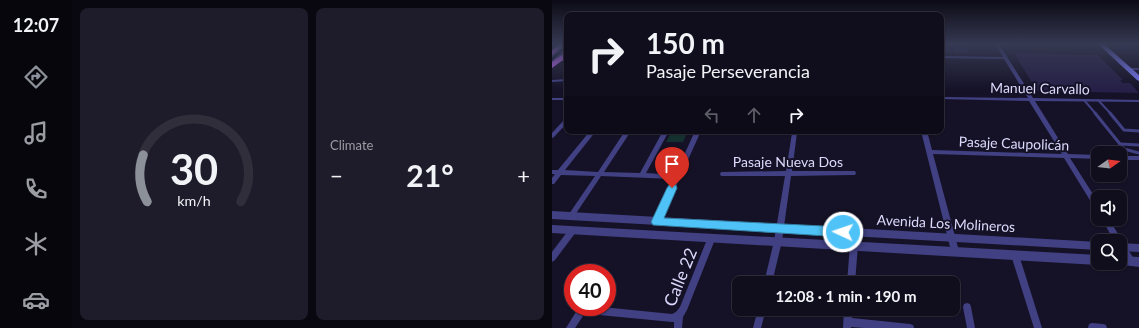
<!DOCTYPE html>
<meta charset="utf-8">
<style>
body{margin:0;font-family:Lato,sans-serif;background:#1e1c2a;color:#f1f3f6;height:100vh;display:flex;flex-direction:column;font-size:15px;white-space:nowrap}
*{box-sizing:border-box;margin:0}
p{font-size:13px;color:#9c9ca4}
.icon{flex:none;width:22px;height:22px;fill:none;stroke:currentColor;stroke-width:2;stroke-linecap:round;stroke-linejoin:round}
.map{position:relative;flex:1;overflow:hidden}
.side{display:flex;flex-direction:column;gap:8px;padding:8px;background:#090810;width:480px}
.side>*{flex:none}
.hud{position:absolute;left:12px;top:12px;width:380px;height:122px;border-radius:8px;box-shadow:0 1px 3px #0004,0 0 0 1px #302e3b;background:#100e1d;color:#f1f3f6;overflow:hidden}
.needle{width:26px;rotate:76deg}
.controls{position:absolute;left:539px;top:146px;display:grid;gap:8px}
.controls a{display:grid;place-items:center;width:36px;height:36px;border-radius:8px;background:#100e1d;box-shadow:0 1px 3px #0004,0 0 0 1px #302e3b;font-size:20px}
.speed{position:absolute;left:12px;top:264px;display:flex;gap:8px;font-size:20px;font-weight:700;text-align:center}
.speed>*{display:grid;place-content:center;width:52px;height:52px;border-radius:50%;background:#100e1d;box-shadow:0 1px 3px #0004,0 0 0 1px #302e3b;line-height:1}
.speed .limit{border:6px solid #d22;background:#fff;color:#111}
.pin{position:absolute;display:grid;place-items:center;width:34px;height:34px;color:#fff;margin:-41px -17px;border-radius:50% 50% 50% 0;rotate:-45deg;box-shadow:0 0 4px #0007}
.pin .icon{rotate:45deg}
.me{position:absolute;width:44px;margin:-22px;rotate:273deg;stroke-linejoin:round;filter:drop-shadow(0 0 3px #0008)}
.turn{display:flex;align-items:center;gap:14px;height:84px;padding:0 16px;font-size:18px}
.turn .icon{width:52px;height:52px;stroke-width:2.5}
.turn b{display:block;font-size:28px;line-height:34px}
.lanes{display:flex;align-items:center;height:38px;padding:0 16px;background:#0003;justify-content:center;gap:20px;direction:ltr}
.lanes .off{opacity:.35}
.big{font-size:30px;font-weight:700;line-height:1.1}
.side .card{flex:1;display:flex;flex-direction:column;justify-content:center;gap:6px;min-width:0;padding:0 14px;border-radius:8px;background:#1e1c2a}
.side .dial{align-items:center;gap:0}
.dial svg{height:104px;overflow:visible;fill:none;stroke:#302e3b;stroke-width:7;stroke-linecap:round;text-anchor:middle}
.dial text{fill:#f1f3f6;stroke:none}
.heat{display:flex;justify-content:space-between;align-items:center;font-size:22px;direction:ltr}
.side .tiles{flex:1;display:grid;gap:8px;grid-template-columns:repeat(2,1fr)}
.trip{position:absolute;left:180px;top:276px;width:228px;height:40px;border-radius:8px;background:#100e1d;box-shadow:0 1px 3px #0004,0 0 0 1px #302e3b;font-weight:700;line-height:40px;text-align:center}
main{display:flex;flex:1;min-height:0}
.dock{display:flex;flex-direction:column;width:72px;justify-content:space-around;align-items:center;background:#06060c;color:#9c9ca4}
.dock .icon{width:28px;height:28px}
.dock .on{color:#8c9099}
.dock b{font-size:18px;color:#f1f3f6}
.map>svg:first-child{display:block}
.green{fill:#15312f}
.building{fill:#261f47}
.lines{fill:none;stroke-linecap:round;stroke-linejoin:round}
.service-far1{stroke:#414083;stroke-width:2}
.service{stroke:#414083;stroke-width:3}
.minor{fill:#414083;fill-rule:evenodd}
.tertiary{fill:#414083;fill-rule:evenodd}
.secondary{fill:#7878f6;fill-rule:evenodd}
.primary{fill:#bd69f5;fill-rule:evenodd}
.route{fill:#4fc3f7;stroke:#337fa1}
.labels{text-anchor:middle;dominant-baseline:central;stroke-width:4;stroke-linejoin:round;paint-order:stroke}
.street-label{font-size:14px;fill:#dddafd;stroke:#151227}
.near-street-label{font-size:17px;fill:#dddafd;stroke:#151227}
</style>
<main>
<nav class="dock">
<b>12:07</b>
<svg class="icon on" aria-label="directions" viewBox="0 0 24 24"><path d="M12 3l9 9-9 9-9-9zM9 14v-3h6M13 9l2 2-2 2"/></svg>
<svg class="icon" aria-label="music" viewBox="0 0 24 24"><path d="M9 18V5l10-2v13"/><circle cx="6" cy="18" r="3"/><circle cx="16" cy="16" r="3"/></svg>
<svg class="icon" aria-label="phone" viewBox="0 0 24 24"><path d="M5 4h4l2 5-3 2q2 4 5 5l2-3 5 2v4C11 20 4 13 5 4z"/></svg>
<svg class="icon" aria-label="climate" viewBox="0 0 24 24"><path d="M12 3v18M4 7l16 10M4 17L20 7"/></svg>
<svg class="icon" aria-label="car" viewBox="0 0 24 24"><path d="M5 17H2v-5l4-1 3-4h7l3 4 3 1v5h-3M9 17h6M6 11h13"/><circle cx="7" cy="17" r="2"/><circle cx="17" cy="17" r="2"/></svg>
</nav>
<section class="side">
<div class="tiles">
<div class="card dial"><svg viewBox="0 0 100 80">
<path d="M14 69A42 42 0 1 1 86 69"/>
<path d="M14 69A42 42 0 0 1 11 33" stroke="#8c9099"/>
<text x="50" y="56" font-size="32" font-weight="700">30</text>
<text x="50" y="72" font-size="11">km/h</text>
</svg></div>
<div class="card"><p>Climate</p>
<div class="heat"><a>−</a><b class="big">21°</b><a>+</a></div>
</div>
</div>
</section>
<div class="map">
<svg width="587" height="328" viewBox="0 0 587 328">
<rect width="100%" height="100%" fill="#151227"/>
<path class="green" d="M120,131h16l-5,11h-17z"/>
<g class="building">
<path d="M389,44h7l3,9h-10z"/>
<path d="M398,44h14l5,9h-15z"/>
<path d="M562,44h16l5,5h-16z"/>
<path d="M462,53l84,2 25,25h-3l3,3h7l9,10 -102,-2z"/>
</g>
<g class="lines">
<g class="service-far1">
<path d="M0,56l15,-12"/>
<path d="M0,62l15,-14"/>
<path d="M532,100l12,14"/>
<path d="M546,100l13,14"/>
</g>
<g class="service">
<path d="M543,113l29,36 15,4"/>
<path d="M558,113l14,17 15,1"/>
<path d="M568,144l19,1"/>
</g>
<g class="minor">
<path d="M443,44h4l34,54 106,2v2l-104,-1 33,53 30,1v4l-28,-1 28,44v9l-2,-1 -32,-52 -131,-4 26,97 -1,2 -3,1 -3,-1 -1,-2 -30,-120h6l5,19 130,4 -33,-53 -88,-2v-2l87,1 -24,-39 -63,-1v-2l62,1z"/>
<rect x="7" y="59" width="8" height="2"/>
<path d="M574,68h13v2h-11l-2,-1z"/>
<path d="M15,79v2l-15,1v-2z"/>
<rect x="0" y="98" width="15" height="2"/>
<path d="M15,118v5l-13,14 -2,1v-5l13,-14z"/>
<path d="M38,131h6l-31,39 33,2 27,-41h6l-27,41 36,1 23,-42h6l-23,42 29,2 20,-44h6l-42,93 -2,1 -2,-1 -2,-2 20,-43 -72,-3 -28,42 -2,1 -2,-1 -1,-2 1,-2 26,-38 -34,-1 -7,9h-2v-6l3,-4h-3v-4h6z"/>
<path d="M190,131h101l-3,2h-43l-5,38h63l1,2 -1,2h-2l-62,1 -9,65 -10,42h-8l10,-42 11,-65h-64l-1,-2 1,-2h2l63,-1 6,-38 -48,1 -2,-1z"/>
<rect x="568" y="156" width="19" height="4"/>
<path d="M550,219h7l12,20v3l3,1 10,16 1,3 -1,3 -3,1c-8,-5 -11,-16 -11,-25h-6z"/>
<path d="M21,227l3,1 1,2 -1,2 -21,28 -3,2v-10l18,-24z"/>
<path d="M160,234l3,1 1,2 -29,73 -4,7 -1,11h-8v-6h-2l-83,-8 -6,2 -8,12h-9l13,-21h23l70,7 4,-2 4,-5 28,-70 1,-2z"/>
<path d="M302,242l3,1 1,2 -3,38h-8l3,-38 1,-2z"/>
<path d="M463,252l3,1 1,2 23,73h-8l-23,-73 1,-2z"/>
<path d="M415,303l3,1 1,3 4,21h-8l-4,-21 1,-3z"/>
<path d="M206,309h8l-5,19h-8z"/>
<path d="M292,309h8v9l58,6 3,1 1,3h-50l-13,-1v1h-8z"/>
<path d="M540,323l11,1 3,1 1,3h-19l1,-4z"/>
</g>
<g class="tertiary">
<path d="M0,211l546,31v8l-546,-31z"/>
<path d="M0,225l546,30v8h4l-4,2 -546,-32z"/>
<path d="M568,243l19,1v8l-19,-1z"/>
<path d="M568,256l19,1v10l-23,-3v-1h4z"/>
</g>
<path class="secondary" d="M546,44h6l35,31v6l-2,-1z"/>
<g class="primary">
<path d="M7,44h7l-14,11v-5z"/>
<path d="M15,51v6l-15,11v-6z"/>
</g>
</g>
<linearGradient id="sky" x2="0" y2="1"><stop stop-color="#0c0a15"/><stop offset="0.49" stop-color="#353952"/><stop offset="1" stop-color="#353952" stop-opacity="0"/></linearGradient>
<rect width="587" height="90" fill="url(#sky)"/>
<path class="route" d="M120,184l4,1 1,3 -13,30 179,9 4,2 1,3 -1,3 -4,2 -190,-12 -2,-3 16,-34 2,-3z"/>
<g class="labels">
<g class="street-label">
<text transform="translate(488 88) rotate(1)">Manuel Carvallo</text>
<text transform="translate(462 143) rotate(2)">Pasaje Caupolicán</text>
<text x="236" y="161">Pasaje Nueva Dos</text>
<text transform="translate(394 223) rotate(3)">Avenida Los Molineros</text>
</g>
<g class="near-street-label">
<text transform="translate(128 277) rotate(-68)">Calle 22</text>
</g>
</g>
</svg>
<div class="controls">
<a><svg class="needle" viewBox="-14 -14 28 28"><path d="M0-13l5 13h-10z" fill="#e53935"/><path d="M0 13l5-13h-10z" fill="#9c9ca4"/></svg></a>
<a><svg class="icon" aria-label="sound" viewBox="0 0 24 24"><path d="M4 9h4l5-4v14l-5-4H4zM17 9q2 3 0 6"/></svg></a>
<a><svg class="icon" aria-label="search" viewBox="0 0 24 24"><circle cx="10" cy="10" r="6"/><path d="M15 15l6 6"/></svg></a>
</div>
<div class="speed"><div class="limit">40</div></div>
<div class="pin" style="left:120px;top:188px;background:#d93025"><svg class="icon" aria-label="arrive" viewBox="0 0 24 24"><path d="M6 21V4h12l-3 4 3 4H6"/></svg></div>
<svg class="me" style="left:291px;top:232px" viewBox="-20 -20 40 40"><circle r="17" fill="#4fc3f7" stroke="#fff" stroke-width="3"/><path d="M0-11L8 9 0 5-8 9z" fill="#fff"/></svg>
<div class="trip">12:08 · 1 min · 190 m</div>
<div class="hud">
<div class="turn"><svg class="icon" aria-label="right" viewBox="0 0 24 24"><path d="M7 20v-9h11M14 6l5 5-5 5"/></svg><div><b>150 m</b>Pasaje Perseverancia</div></div>
<div class="lanes"><svg class="icon off" aria-label="left" viewBox="0 0 24 24"><path d="M17 20v-9H6M10 6l-5 5 5 5"/></svg><svg class="icon off" aria-label="ahead" viewBox="0 0 24 24"><path d="M12 20V5M6 11l6-6 6 6"/></svg><svg class="icon" aria-label="right" viewBox="0 0 24 24"><path d="M7 20v-9h11M14 6l5 5-5 5"/></svg></div>
</div>
</div>
</main>
